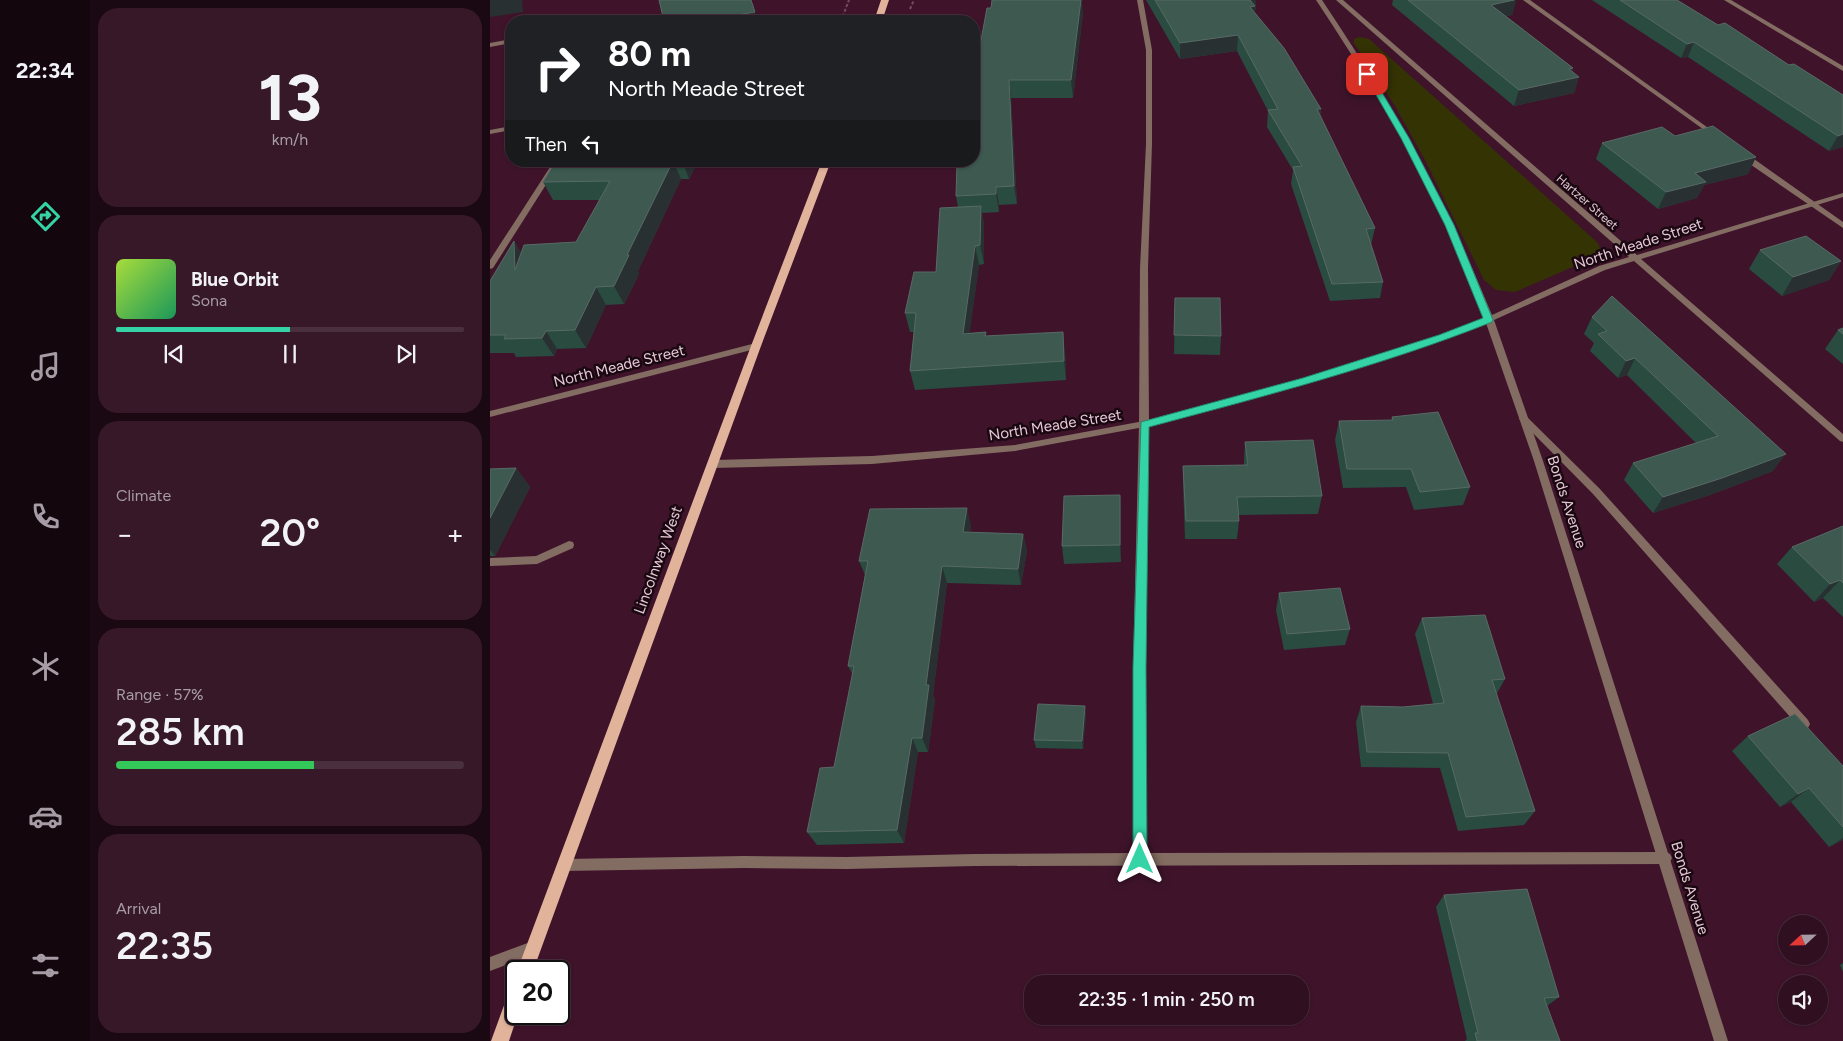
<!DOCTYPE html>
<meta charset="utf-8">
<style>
body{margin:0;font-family:Figtree,sans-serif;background:#371829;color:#f1f3f6;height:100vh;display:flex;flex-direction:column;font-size:19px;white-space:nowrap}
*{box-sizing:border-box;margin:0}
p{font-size:16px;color:#a79ca5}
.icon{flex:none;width:28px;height:28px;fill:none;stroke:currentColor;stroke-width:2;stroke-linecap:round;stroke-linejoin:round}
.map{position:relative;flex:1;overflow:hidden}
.side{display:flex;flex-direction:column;gap:8px;padding:8px;background:#1a0812;width:400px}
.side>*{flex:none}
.guide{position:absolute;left:15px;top:15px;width:475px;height:152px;border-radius:20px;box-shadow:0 1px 4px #0004,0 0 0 1px #4a2f3e;background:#202124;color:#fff;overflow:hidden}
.needle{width:32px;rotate:248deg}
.tools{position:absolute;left:1288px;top:915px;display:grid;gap:10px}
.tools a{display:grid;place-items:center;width:50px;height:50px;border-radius:50%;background:#2f0f20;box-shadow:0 1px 4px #0004,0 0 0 1px #4a2f3e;font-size:25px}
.speed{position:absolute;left:15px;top:960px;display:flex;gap:10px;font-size:25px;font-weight:700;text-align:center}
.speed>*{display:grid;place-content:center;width:65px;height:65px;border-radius:50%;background:#2f0f20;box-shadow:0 1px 4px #0004,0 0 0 1px #4a2f3e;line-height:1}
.speed .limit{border:2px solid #111;border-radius:8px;background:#fff;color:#111}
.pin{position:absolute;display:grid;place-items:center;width:42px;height:42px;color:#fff;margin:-21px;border-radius:10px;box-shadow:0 2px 8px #0006}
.me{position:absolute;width:55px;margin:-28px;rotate:0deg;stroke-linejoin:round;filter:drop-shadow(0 0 4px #0008)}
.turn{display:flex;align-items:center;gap:18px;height:105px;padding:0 20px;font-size:22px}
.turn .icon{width:65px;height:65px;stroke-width:2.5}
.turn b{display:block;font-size:35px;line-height:42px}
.then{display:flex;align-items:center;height:48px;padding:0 20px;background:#0003;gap:10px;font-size:19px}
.big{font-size:38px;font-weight:600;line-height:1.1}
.side .card{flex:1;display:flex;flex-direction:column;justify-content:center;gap:8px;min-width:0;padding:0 18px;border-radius:20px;background:#371829}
.side .dial{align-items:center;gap:0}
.dial b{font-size:65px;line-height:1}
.song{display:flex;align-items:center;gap:15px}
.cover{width:60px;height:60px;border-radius:8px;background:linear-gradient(135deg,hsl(80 70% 55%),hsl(150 70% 35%))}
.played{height:5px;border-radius:2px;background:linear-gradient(90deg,#35d4a7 50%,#4a2f3e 50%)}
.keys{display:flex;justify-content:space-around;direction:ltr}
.heat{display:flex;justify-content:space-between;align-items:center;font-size:28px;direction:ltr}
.charge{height:8px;border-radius:4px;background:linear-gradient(90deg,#34c759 57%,#4a2f3e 0)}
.trip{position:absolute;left:534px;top:975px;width:285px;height:50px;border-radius:20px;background:#2f0f20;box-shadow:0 1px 4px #0004,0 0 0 1px #4a2f3e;font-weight:600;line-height:50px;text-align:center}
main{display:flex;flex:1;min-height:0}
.dock{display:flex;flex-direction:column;width:90px;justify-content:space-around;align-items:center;background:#13060d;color:#a79ca5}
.dock .icon{width:35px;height:35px}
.dock .selected{color:#35d4a7}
.dock b{font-size:22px;color:#f1f3f6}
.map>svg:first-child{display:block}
.green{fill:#343304}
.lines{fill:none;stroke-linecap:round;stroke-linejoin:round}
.path{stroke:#734c60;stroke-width:2;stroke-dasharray:3 2;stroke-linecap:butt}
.lane{fill:#836c61;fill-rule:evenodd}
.street{fill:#836c61;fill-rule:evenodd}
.primary{fill:#e1b39b;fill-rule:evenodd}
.wall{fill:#294b40}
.shaded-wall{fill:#293031}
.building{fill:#3d5950;stroke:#586a65}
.route{fill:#35d4a7;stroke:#228a6d}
.labels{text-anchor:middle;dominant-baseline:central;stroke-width:5;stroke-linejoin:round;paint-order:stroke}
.far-street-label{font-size:12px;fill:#e5c8d5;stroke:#1a0811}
.street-label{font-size:15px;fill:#e5c8d5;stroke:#1a0811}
</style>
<main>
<nav class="dock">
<b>22:34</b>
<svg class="icon selected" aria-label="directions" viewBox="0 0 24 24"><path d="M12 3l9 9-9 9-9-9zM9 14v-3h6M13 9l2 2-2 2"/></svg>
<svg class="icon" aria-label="music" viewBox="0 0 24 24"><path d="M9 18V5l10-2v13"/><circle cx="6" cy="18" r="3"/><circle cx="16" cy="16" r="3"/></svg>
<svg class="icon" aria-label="phone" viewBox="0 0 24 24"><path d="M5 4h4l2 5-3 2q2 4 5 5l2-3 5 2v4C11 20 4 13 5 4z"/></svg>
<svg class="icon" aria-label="climate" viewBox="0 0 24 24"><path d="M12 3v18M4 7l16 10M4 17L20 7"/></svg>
<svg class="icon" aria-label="car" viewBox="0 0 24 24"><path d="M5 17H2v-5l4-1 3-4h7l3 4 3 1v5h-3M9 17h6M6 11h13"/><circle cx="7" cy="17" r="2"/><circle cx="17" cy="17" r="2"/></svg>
<svg class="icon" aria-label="filters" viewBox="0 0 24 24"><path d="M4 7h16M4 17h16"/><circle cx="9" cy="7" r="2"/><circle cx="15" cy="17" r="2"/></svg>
</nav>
<section class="side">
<div class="card dial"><b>13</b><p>km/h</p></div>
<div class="card">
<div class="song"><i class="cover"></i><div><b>Blue Orbit</b><p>Sona</p></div></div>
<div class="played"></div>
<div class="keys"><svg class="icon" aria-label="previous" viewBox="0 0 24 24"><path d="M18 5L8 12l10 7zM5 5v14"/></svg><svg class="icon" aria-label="pause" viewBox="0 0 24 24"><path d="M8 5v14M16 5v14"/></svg><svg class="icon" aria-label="next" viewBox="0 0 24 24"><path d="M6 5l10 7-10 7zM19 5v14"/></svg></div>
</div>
<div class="card"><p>Climate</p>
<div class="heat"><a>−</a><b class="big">20°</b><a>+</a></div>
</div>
<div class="card"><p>Range · 57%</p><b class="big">285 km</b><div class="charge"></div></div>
<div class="card"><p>Arrival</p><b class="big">22:35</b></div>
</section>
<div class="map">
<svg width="1353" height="1041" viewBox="0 0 1353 1041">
<rect width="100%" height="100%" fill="#3f142b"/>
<path class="green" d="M870,37l9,2 228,203c4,6 4,10 -1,15l-81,35 -19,-2 -12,-10 -59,-120 -30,-54 -41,-63v-4z"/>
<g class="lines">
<g class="path">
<path d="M420,9l4,-9"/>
<path d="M351,21l8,-21"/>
</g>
<g class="lane">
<path d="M647,0h6l9,50v94l-4,124 1,156 -4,243 1,186 520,-1 4,2 2,4 -2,4 -4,2 -692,2 -127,3 -103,-1 -180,3 -5,-1 -1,-5 1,-5 5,-1 180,-3 103,1 127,-3 160,-1 -1,-186 6,-243 1,-156 6,-124v-94z"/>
<path d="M1033,0h7l188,135v2h-4z"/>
<path d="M151,16l2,1v2l-22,2z"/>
<path d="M21,39v4l-21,4v-4z"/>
<path d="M1251,154h6l96,68v6l-102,-70z"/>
<path d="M64,161h7l-68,107 -3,1v-9z"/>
<path d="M1034,416l3,1 72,71 209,232 2,4 -2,4 -4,1 -4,-1 -207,-234 -72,-73 -2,-2 2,-2z"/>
<path d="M79,541l4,1 1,3 -1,3 -36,16 -47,2v-8l46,-2z"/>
</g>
<g class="street">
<path d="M826,0h6c42,63 83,128 117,196 20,39 36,79 53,119l107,-49 30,-9 -293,-257h7l294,255 206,-62v4l-202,62 202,175v8l-3,-1 -206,-180 -29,9 -111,50 49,141 185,580h-14l-180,-580 -48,-138 -40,16 -141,45 -161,43 -129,24 -143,13 -159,4 -5,-4 5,-4 159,-4 143,-11 129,-24 159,-43 137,-43 44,-17c-16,-42 -33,-82 -52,-122 -34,-68 -74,-133 -116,-196z"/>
<path d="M1234,0h7l112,66v5z"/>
<path d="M21,126v4l-21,4v-4z"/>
<path d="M266,343l3,1 1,2 -1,2 -269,69v-6z"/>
<path d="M43,941l5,2 2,5 -2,5 -48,18v-14z"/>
</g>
<g class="primary">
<path d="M391,0h8l-7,21h-8z"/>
<path d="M332,161h9l-70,185 -228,625h-16l234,-625z"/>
<path d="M26,986v28h2l-9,27h-18l19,-52z"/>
</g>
</g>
<g class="wall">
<path d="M656,0h110l-1,13 66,96 -1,7 55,112 -4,17 12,37 -3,16 -50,3 -39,-117 2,-14 -26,-43 1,-16 -31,-60 -57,8z"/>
<path d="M903,0h123l-4,15 -6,1 67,52 -1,4 7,5 -5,16 -60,13 -122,-101z"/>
<path d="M1102,0h85l41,25 125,70v52l-14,4 -141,-94 -7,1z"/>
<path d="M497,8l96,4 -10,86h-62l6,106 -18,1v7l-17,1 2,12v39l-5,1 -10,68 17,-1v4l79,15 1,29 -151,10 -5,-19 4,-39h-4l-5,-19 31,-41 22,-65 -2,-11 4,-33z"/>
<path d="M1185,136l81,21 -8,17 -44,11 -7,13 -39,11 -62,-50 6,-16z"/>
<path d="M66,161h142l-9,18h-8l-43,92 1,3 -15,30 -18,1 -20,43 -29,1 -3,7 -38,1 -2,-4h-24v-72l24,-40 7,12 55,-11 24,-42h-47l-10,-18z"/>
<path d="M1270,250l81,11 -12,19 -47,16 -33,-27z"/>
<path d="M685,298l46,38 -1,19 -46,-1z"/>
<path d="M1102,317l181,154 -63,24 -57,18 -29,-33 9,-17 63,-20 -69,-68 -9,3 -28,-27 4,-8 -10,-9z"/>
<path d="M1353,328v36l-18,-15 13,-19z"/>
<path d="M902,417l78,70 -7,18 -49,5 -8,-23 -63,1 -8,-48 4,-19h52z"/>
<path d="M755,442l77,54 -4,18 -79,1v6l-2,18h-52l-2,-55v-18l61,-1v-5z"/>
<path d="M26,468l14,19 -35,69h-5v-87z"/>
<path d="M630,495l1,18v49l-57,2 -2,-18z"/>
<path d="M481,525l-1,7 53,2 4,17 -6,34 -74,-2 -14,112 2,5 -7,52h-10l-14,91 -87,2 -10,-13 27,-65 19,-92 -5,-9 17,-91 -6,-14z"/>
<path d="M1353,526v91l-20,-19 -9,4 -37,-38 15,-17z"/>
<path d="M789,593l71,36 -5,16 -61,5 -8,-40z"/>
<path d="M932,618l83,61 -9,16 39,116 -11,14 -66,6 -18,-63 -79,-1 -5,-45 5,-16 42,1 30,-3 -18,-70z"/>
<path d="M596,714l-3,35 -47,-1 -2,-8z"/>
<path d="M1258,736l95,30v74l-14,7 -38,-45 -11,5 -48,-56z"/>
<path d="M954,895l115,102 -12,9 13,35h-95l2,-2 -31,-132z"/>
<path d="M1353,963v9l-3,-7z"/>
</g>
<g class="shaded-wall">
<path d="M0,0h32l1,12 -33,5z"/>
<path d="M591,0h1l1,12 -10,86 -2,-18z"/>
<path d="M760,0h6l-1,15 -6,7z"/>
<path d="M1026,0l-4,15 -25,5 4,-15z"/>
<path d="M265,12l4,9h-57z"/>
<path d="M748,35l-1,16 -57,8v-16z"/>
<path d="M1204,42l-6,15 -7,1 6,-14z"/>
<path d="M1083,68l-3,11 9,-2 -5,16 -60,13 5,-16 50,-21z"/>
<path d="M519,80l2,18 6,106 -3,-18z"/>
<path d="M827,109h4l-2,16z"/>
<path d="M1353,134v13l-14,4 9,-15z"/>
<path d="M1266,157l-8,17 -44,11 -7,13 -39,11 8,-17 29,-19z"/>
<path d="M183,161l8,18 -43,92 1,3 -15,30 -10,-18 13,-31z"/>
<path d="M192,161h16l-9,18z"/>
<path d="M506,187l3,18v7l-3,-18z"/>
<path d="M491,206l3,19v39l-4,-19z"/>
<path d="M24,241l11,18 -10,11z"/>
<path d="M485,246l4,19 -12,88 -4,-19z"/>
<path d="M1351,261l-12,19 -47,16 11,-19z"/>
<path d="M106,287l10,18 -20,43 -11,-18z"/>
<path d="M56,331l11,18 -3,7 -12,-18z"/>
<path d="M573,332l2,19 1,29 -2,-19z"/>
<path d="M1145,358l-8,17 -9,3 8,-17z"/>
<path d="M1296,454l-13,17 -63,24 -57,18 10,-16z"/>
<path d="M26,468l14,19 -35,69 -5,-6v-32z"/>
<path d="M630,495l1,18v49l-1,-17z"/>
<path d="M477,508l4,17 -3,24 -5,-17z"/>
<path d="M533,534l4,17 -6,34 -3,-16z"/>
<path d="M452,566l5,17 -14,112 2,5 -7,52 -6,-14 4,-53z"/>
<path d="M1350,580l-17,18 -9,4 16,-18z"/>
<path d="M595,706l1,8 -3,35 -1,-8z"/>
<path d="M422,738l6,14 -14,91 -7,-13z"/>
<path d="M1319,788l-18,14 -11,5 18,-13z"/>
<path d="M1353,838v2l-14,7z"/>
</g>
<g class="building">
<path d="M169,0h92l4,12 -53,9h-38z"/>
<path d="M502,0h89l-10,80h-62l5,106 -18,1v7l-40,2 1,-33h3v-2h14v-83l13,-70h4z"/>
<path d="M665,0h96h-1l5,6 -5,1 34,41 37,61h-4l58,119 -9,1 17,53 -51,2 -39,-117 9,-1 -34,-56 10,-1 -40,-74 -58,8z"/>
<path d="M918,0h106l-23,5 82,63 -4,1 10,8 -60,13z"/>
<path d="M1130,0h57l41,25 7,-2 64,42 5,-1 49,31v39l-5,2 -144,-94 -7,2z"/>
<path d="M1223,126l43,31 -61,16 11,9 -40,10 -64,-49 60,-16 13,9z"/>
<path d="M66,161h117l-46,94h2l-15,31 -18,1 -21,43 -29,1 -4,7 -38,1 2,-4h-16v-54l24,-40 1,29 9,-25 52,-3 34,-61 -67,1z"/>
<path d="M491,206l-1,39 -5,1 -12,88 23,-2 -1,4 78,-4 1,29 -154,10 6,-58h-11l9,-41h22l4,-64z"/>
<path d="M1316,236l35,25 -48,16 -33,-27z"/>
<path d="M1122,296l174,158 -64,24 -59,19 -30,-34 85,-27 -83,-78 -9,3 -28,-27 9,-3 -15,-14z"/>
<path d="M685,298h45l1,38 -47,-1z"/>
<path d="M1353,328v6l-5,-4z"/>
<path d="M948,412l32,75 -50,5 -9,-23h-64l-8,-48 54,-1 -1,-3z"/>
<path d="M823,440l9,56 -85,1 2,24h-53l-3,-55 65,-1 -3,-23z"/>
<path d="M26,468l-26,50v-49z"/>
<path d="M630,495v50l-58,1 2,-50z"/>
<path d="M477,508l-4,24 60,2 -5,35 -76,-3 -16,119h3l-7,53h-10l-15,92 -90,2 13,-64 14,-1 20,-101h-6l20,-105h-9l11,-52z"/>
<path d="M1353,526v57l-3,-3 -10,4 -38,-37z"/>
<path d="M850,588l10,41 -63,5 -8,-41z"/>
<path d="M995,615l20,64 -13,1 43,131 -69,6 -18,-64 -81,-1 -6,-46 42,1 41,-4 -22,-85z"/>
<path d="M548,704l47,2 -3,35 -48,-1z"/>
<path d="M1305,714l48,52v61l-34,-39 -11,6 -50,-58z"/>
<path d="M1037,889l32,108 -15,1 16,43h-83l-2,-8h3l-34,-138z"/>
</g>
<path class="route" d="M875,72l6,2 38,64 45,87 39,95 -1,2c-111,44 -227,74 -343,105l-3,241 1,191 -2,5 -5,2 -5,-2 -2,-5v-191l8,-246 162,-44 136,-43 44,-17 -38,-93 -44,-87 -37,-64z"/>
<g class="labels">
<g class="far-street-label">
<text transform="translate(1097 202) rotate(41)">Hartzer Street</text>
</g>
<g class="street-label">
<text transform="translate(1148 244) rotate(-18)">North Meade Street</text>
<text transform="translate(129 366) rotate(-14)">North Meade Street</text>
<text transform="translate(565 425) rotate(-9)">North Meade Street</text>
<text transform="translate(1077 502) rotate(72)">Bonds Avenue</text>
<text transform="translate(168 560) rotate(-70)">Lincolnway West</text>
<text transform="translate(1200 888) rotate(73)">Bonds Avenue</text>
</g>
</g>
</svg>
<div class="tools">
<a><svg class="needle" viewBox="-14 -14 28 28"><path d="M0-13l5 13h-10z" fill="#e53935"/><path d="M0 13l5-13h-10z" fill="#a79ca5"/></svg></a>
<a><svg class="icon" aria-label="sound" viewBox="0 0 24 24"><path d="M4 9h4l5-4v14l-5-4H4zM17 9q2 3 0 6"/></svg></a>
</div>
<div class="speed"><div class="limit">20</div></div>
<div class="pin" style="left:877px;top:74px;background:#d93025"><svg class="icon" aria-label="arrive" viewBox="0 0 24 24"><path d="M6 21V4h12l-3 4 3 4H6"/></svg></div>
<svg class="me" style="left:650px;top:859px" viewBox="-20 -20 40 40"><path d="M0-17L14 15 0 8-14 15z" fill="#35d4a7" stroke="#fff" stroke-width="4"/></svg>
<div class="trip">22:35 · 1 min · 250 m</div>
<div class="guide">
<div class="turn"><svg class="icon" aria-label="right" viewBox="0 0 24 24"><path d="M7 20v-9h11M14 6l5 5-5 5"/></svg><div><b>80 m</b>North Meade Street</div></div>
<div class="then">Then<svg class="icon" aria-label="left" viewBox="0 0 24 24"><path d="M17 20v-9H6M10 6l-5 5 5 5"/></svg></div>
</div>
</div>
</main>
